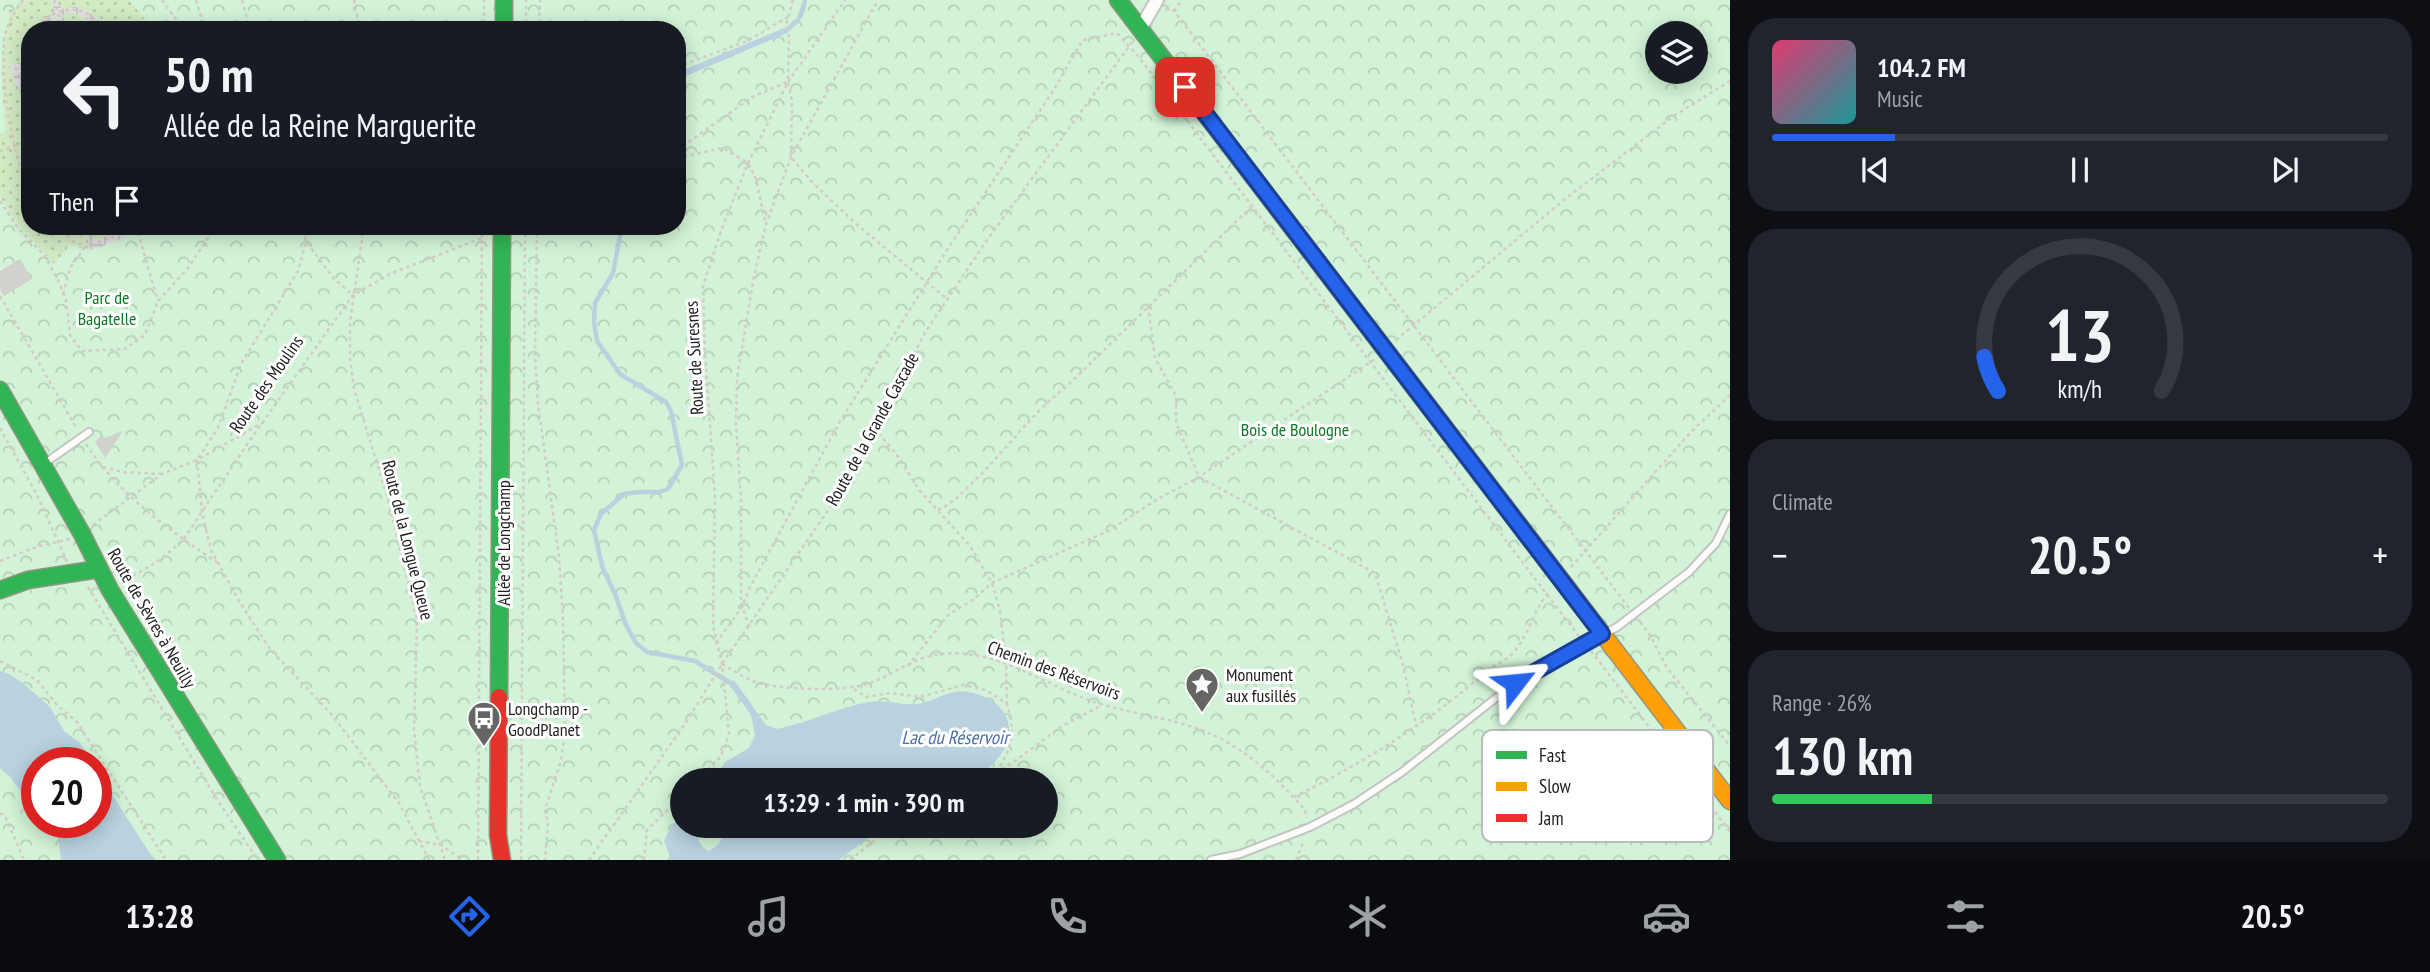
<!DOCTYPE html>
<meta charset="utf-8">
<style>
body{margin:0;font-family:"PT Sans Narrow",sans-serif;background:#20242c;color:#f1f3f6;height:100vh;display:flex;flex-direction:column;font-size:26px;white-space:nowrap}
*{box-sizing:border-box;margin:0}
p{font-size:23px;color:#9ea1a6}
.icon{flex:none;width:38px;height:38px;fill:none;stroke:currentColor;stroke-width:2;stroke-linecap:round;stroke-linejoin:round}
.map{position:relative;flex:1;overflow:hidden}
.sheet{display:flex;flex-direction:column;gap:18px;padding:18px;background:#0d0f14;width:700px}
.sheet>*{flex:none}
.banner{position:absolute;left:21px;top:21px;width:665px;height:214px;border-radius:28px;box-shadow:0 4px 18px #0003;background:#171b24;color:#f1f3f6;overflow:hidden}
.buttons{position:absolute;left:1645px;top:21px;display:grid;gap:14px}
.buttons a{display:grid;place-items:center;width:63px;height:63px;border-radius:50%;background:#171b24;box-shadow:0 4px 18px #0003;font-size:35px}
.speed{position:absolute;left:21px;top:747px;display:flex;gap:14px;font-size:35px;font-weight:700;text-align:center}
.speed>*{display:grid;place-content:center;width:91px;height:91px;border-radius:50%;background:#171b24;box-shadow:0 4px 18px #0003;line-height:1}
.speed .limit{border:10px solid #d22;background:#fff;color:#111}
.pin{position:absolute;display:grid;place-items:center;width:60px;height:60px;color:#fff;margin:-30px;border-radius:14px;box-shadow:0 4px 10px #0006}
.me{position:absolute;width:77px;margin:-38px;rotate:61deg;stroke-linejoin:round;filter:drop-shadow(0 0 5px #0008)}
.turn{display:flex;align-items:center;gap:24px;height:147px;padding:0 28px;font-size:32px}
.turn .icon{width:91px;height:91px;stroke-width:2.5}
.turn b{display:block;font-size:49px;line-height:60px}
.then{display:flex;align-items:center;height:66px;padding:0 28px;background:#0003;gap:14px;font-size:26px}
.big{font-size:52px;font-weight:600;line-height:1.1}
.sheet .card{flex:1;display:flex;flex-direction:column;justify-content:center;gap:10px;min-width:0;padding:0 24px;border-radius:28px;background:#20242c}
.sheet .dial{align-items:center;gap:0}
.dial svg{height:182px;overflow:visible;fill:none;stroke:#363941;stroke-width:7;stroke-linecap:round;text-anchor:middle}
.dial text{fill:#f1f3f6;stroke:none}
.song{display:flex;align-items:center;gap:21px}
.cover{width:84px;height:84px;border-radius:10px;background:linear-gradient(135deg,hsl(340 70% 55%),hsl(180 70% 35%))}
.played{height:7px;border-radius:4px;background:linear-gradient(90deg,#2563eb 20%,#363941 20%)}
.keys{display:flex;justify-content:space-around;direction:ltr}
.heat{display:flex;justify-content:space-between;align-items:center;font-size:38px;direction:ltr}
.charge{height:10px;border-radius:5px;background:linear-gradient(90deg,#34c759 26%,#363941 0)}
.trip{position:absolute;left:670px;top:768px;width:388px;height:70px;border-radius:35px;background:#171b24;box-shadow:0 4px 18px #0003;font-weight:600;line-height:70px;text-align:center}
.menu{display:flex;height:112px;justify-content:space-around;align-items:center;background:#090b0e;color:#9ea1a6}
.menu .icon{width:49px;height:49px}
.menu .active{color:#2563eb}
.menu b{font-size:32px;color:#f1f3f6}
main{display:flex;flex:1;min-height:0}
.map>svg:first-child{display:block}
.park{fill:url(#park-crowns);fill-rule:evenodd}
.garden{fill:url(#garden-dots)}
.plaza{fill:url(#plaza-grid)}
.water{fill:#b8d2df}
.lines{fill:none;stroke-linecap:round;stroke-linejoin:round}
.stream{stroke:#b8d2df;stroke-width:4.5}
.building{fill:#d2d1cd}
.lane-casing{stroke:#c4c4c2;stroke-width:10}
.street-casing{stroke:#c4c4c2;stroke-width:16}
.fast-casing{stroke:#90957e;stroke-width:19}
.slow-casing{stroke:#90957e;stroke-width:19}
.jam-casing{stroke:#90957e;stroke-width:19}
.path{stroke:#d6cac5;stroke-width:2.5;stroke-dasharray:3.5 3.5;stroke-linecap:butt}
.lane{stroke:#fcfcfb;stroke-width:6}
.street{stroke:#fcfcfb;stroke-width:12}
.fast{stroke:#30b455;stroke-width:16}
.slow{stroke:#ff9f0a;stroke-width:16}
.jam{stroke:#e5322d;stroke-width:16}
.route-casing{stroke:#184099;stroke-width:18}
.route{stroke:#2563eb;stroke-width:12}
.labels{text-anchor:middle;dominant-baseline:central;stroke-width:6;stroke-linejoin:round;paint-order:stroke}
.park-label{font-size:18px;fill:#0b7b22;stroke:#fff}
.street-label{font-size:18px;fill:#1d1d1d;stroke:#fff}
.poi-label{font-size:18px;fill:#1d1d1d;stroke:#fff;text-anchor:start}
.water-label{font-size:19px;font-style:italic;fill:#496fad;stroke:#fff}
.key{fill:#fff;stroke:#bbb;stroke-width:2}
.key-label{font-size:19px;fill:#1d1d1d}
</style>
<main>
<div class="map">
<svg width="1730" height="860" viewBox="0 0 1730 860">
<defs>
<pattern id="park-crowns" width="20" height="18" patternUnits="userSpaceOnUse" patternTransform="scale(1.75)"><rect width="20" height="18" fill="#d2f3d7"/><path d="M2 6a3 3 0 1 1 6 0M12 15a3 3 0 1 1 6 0" fill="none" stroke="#b4d0b8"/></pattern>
<pattern id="garden-dots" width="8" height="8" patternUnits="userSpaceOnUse" patternTransform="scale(1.75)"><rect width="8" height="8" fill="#d3eac4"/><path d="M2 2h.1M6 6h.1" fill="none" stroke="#b5c8a8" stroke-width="1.8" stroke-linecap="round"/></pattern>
<pattern id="plaza-grid" width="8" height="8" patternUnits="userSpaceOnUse" patternTransform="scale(1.75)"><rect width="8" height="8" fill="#e1e0e5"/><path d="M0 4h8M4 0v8" fill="none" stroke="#c1c0c4"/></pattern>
</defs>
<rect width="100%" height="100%" fill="#ebebe6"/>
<path class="park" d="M0,0h1730v860h-1730zM30,30h647v196h-647zM1657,33h39v39h-39zM37,763h59v59h-59zM682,780h364v46h-364z"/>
<path class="garden" d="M31,0h98l25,30h-124v196h125l-66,24 -19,-5 -16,19 -33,-37 -21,-30v-64l7,-1c-7,-33 -7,-86 3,-116l-3,-3 3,-4 4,2 4,-7z"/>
<g class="plaza">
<path d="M51,0h6l4,9 14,-2 12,4 14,11 5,8h-6l-8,-10 -9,-4 -13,-4 -8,3 6,14 7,1h-14l-5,-14 -14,14h-6l6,-10 13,-9z"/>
<path d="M30,61v22l-5,-14 -5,2 10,23v23l-21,-52z"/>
<path d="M83,226h5l6,15 39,-15h22l-64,24z"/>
</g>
<g class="water">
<path d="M803,0h4c-1,16 -8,23 -20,33l-110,47v-7l11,-5 99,-41 10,-9z"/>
<path d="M0,671l9,3 15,10 26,23 14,24 16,12 13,20h-56v51l-26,-36 -11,-10z"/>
<path d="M734,680l32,45 11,4c31,-6 61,-22 93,-27 16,-3 32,4 48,2 12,-2 23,-9 36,-12 19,-3 47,8 53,27 10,28 -15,46 -33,61h-261l12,-18 24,-14 6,-13 -4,-20 -23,-32z"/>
<path d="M96,769l58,91h-93l-3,-22 -14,-15 52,-1z"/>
<path d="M682,815v11h15c0,11 1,20 12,25l16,-11 5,-14h146l-8,12 -29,22h-168l-7,-20 7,-13z"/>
</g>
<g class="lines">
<g class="stream">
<path d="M622,226l-9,47 -18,30 -1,19 3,19 23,33 46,28 5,9 11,54 -14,24 -8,3h-22l-14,2 -23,20 -7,16 4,18 5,21 13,27 9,27 11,20 11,9 48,9 37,23"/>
<path d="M720,846l12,-20"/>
</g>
</g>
<g class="building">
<path d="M20,259l12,20 -28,17 -4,-7v-18z"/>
<path d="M123,431l-18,27 -10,-16 7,-7 3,3z"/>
</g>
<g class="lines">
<defs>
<g id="lane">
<path d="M45,463l44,-31"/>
<path d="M1211,860l29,-6 70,-27 44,-23 48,-32 113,-89 102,-56 72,-55 27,-29 14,-29"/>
</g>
<path id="street" d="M1140,29l17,-29"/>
<g id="fast">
<path d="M504,0v30"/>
<path d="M1118,0l386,505"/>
<path d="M0,390l82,144 28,56 167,270"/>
<path d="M0,590l28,-10 71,-11"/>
<path d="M499,697l3,-471"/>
</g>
<path id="slow" d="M1504,505l226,296"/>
<path id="jam" d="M499,697l-1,138 4,25"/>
</defs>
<use href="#lane" class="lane-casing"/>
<use href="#street" class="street-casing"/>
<use href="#fast" class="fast-casing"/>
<use href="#slow" class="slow-casing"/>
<use href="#jam" class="jam-casing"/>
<g class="path">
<path d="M23,0c-9,12 -16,25 -19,39 -4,36 7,119 26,149"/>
<path d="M54,0l9,30"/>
<path d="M162,0l22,30"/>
<path d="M196,0l9,30"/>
<path d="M242,0l8,30"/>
<path d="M354,0l6,30"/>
<path d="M793,0l-7,25 3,11 -1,46 4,19 -1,56 20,24 44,42 92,76"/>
<path d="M1165,9l9,2 455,597"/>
<path d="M1174,11l8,-11"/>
<path d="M38,30c9,-19 36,-27 53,-14 4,3 7,10 10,14"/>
<path d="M122,30l6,-2 1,2"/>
<path d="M484,30v-30"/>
<path d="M526,30v-30"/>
<path d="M539,30l1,-30"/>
<path d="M30,63l-14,5 14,38"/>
<path d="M677,67l70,-26 41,-24"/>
<path d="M677,150l77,-54 34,-14"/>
<path d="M0,151l30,-10"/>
<path d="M677,158l46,-10 25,15 8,16 9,42"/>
<path d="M0,201l18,27 26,27 14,25 8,20 4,35 12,16 43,-2 20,-14 13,-34 30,-33 28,-42"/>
<path d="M57,226l17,16 13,5 56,-21"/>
<path d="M86,226l6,19"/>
<path d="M136,226l22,75"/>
<path d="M201,226l10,9"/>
<path d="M364,226l-14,96v38l4,29 34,110 29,121 -3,110 6,56 25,74"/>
<path d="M537,226l-2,130 3,47 21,154 4,61 2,115 -4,27 -16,50 3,13 -3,37"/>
<path d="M307,243l27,36 19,16"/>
<path d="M63,294l7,-26 15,-21"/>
<path d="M0,296l77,133"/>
<path d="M1148,306l7,52 21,38v27l23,54 176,96 28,92 13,60"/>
<path d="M1396,340l169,-141 110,-84 55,-34"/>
<path d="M264,422l-67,38 5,52 9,38 28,51 31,48 62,66 67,88 30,57"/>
<path d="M0,428l36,65 31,68"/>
<path d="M874,428l23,27 22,35 51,56 22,37 8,28 6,51 1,42"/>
<path d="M86,444c32,50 83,86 132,119"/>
<path d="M103,467l20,5 39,2"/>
<path d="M938,510c16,-7 26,-19 38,-31 31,-29 55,-66 89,-91l186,-181"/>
<path d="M93,525l69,-51 35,-14 21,-32 23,-64 57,-93 8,-30 -2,-15"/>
<path d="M0,561l39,-15 31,-7"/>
<path d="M1571,567l119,-134 40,-38"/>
<path d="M121,583l39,-23 23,-20 65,-97 105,-148 39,-22 90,-35"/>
<path d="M88,587l130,214 40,59"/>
<path d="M1640,622l10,13 17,33 63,78"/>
<path d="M749,627l-8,-25v-103l-5,-75 1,-46 17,-102 12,-52 25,-67 87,-157"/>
<path d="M716,643l26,-36 7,-18 90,-166 108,-173 108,-162 24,-42 4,-6 34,-7 21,23 442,582"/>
<path d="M1591,651l139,181"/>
<path d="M0,661l37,19 19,24 21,18 89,138"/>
<path d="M722,664c11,6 22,14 33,18 24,8 91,10 115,1 22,-8 45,-26 69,-29 62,-7 108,35 165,51 42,12 87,15 126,39 29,17 53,41 75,66l2,8"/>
<path d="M908,666l40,-51 26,-16 18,-16 118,-53 46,-30 43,-23 176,-118"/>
<path d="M854,689l12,8 24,-4 30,4 43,-12 23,5 21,14c9,30 5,45 -13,71"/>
<path d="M698,780l22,-23 5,-10 4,-14 -7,-69 -9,-38 2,-128 -10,-147 -2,-65 18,-55 27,-68 40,-81 57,-82"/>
<path d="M984,780l31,-19 47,-35 40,-21"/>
<path d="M1294,797c69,-34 135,-75 193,-126 8,-7 19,-10 26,-18 16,-18 20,-42 35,-60"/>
<path d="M0,813l5,3 19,44"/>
<path d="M419,841l22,4 22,15"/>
<path d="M478,860l4,-634"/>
<path d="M521,860l4,-634"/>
<path d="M589,860l96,-136 37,-60 116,-168 88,-165 61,-91 146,-199"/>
<path d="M644,860l3,-30 35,-34"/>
<path d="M850,860l43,-34"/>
<path d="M1296,860l8,-20"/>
</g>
<use href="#lane" class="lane"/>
<use href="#street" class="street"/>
<use href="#fast" class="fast"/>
<use href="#slow" class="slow"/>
<use href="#jam" class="jam"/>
</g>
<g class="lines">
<defs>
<path id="route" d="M1185,87l417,547 -87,49"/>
</defs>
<use href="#route" class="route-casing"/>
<use href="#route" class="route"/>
</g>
<defs>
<symbol id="sight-pin" viewBox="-11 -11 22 30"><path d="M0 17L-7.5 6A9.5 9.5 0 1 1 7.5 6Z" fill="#656563" stroke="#fff"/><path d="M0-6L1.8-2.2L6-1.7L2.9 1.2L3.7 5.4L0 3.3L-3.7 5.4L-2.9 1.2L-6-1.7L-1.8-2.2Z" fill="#fff"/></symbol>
<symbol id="bus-pin" viewBox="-11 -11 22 30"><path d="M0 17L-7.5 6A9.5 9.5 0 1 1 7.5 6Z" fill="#656563" stroke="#fff"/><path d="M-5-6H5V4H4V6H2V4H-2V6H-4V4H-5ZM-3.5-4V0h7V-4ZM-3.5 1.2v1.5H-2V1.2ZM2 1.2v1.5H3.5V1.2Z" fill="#fff"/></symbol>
</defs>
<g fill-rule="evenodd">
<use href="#sight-pin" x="1183" y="665" width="38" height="52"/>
<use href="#bus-pin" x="465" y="699" width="38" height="52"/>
</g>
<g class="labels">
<g class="park-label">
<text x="107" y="297">Parc de<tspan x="107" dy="21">Bagatelle</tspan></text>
<text x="1295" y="429">Bois de Boulogne</text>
</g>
<g class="street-label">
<text transform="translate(694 358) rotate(-93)">Route de Suresnes</text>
<text transform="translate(266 384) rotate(-55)">Route des Moulins</text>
<text transform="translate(872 429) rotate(-61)">Route de la Grande Cascade</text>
<text transform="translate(408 540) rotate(76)">Route de la Longue Queue</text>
<text transform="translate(503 543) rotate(-90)">Allée de Longchamp</text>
<text transform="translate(152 618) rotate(60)">Route de Sèvres à Neuilly</text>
<text transform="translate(1054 670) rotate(20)">Chemin des Réservoirs</text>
</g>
<g class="poi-label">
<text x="1226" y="674">Monument<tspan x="1226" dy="21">aux fusillés</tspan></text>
<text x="508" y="708">Longchamp -<tspan x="508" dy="21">GoodPlanet</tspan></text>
</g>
<g class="water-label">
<text x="955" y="737">Lac du Réservoir</text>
</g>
</g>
<rect x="1482" y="730" width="231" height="112" rx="10" class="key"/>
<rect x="1496" y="751" width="31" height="8" fill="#30b455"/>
<rect x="1496" y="782" width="31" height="9" fill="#ff9f0a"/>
<rect x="1496" y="814" width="31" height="8" fill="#e5322d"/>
<g class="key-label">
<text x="1539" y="762">Fast</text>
<text x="1539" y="793">Slow</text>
<text x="1539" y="825">Jam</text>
</g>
</svg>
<div class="buttons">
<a><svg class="icon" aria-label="layers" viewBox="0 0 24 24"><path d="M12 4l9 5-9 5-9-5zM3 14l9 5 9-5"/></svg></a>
</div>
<div class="speed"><div class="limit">20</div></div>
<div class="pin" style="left:1185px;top:87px;background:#d93025"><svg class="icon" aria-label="arrive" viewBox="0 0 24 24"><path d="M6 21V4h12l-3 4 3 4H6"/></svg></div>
<svg class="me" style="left:1515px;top:683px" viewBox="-20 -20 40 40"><path d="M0-17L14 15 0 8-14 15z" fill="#2563eb" stroke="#fff" stroke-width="4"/></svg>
<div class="trip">13:29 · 1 min · 390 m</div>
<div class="banner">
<div class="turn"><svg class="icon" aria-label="left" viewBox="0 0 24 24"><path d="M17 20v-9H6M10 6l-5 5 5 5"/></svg><div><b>50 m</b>Allée de la Reine Marguerite</div></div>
<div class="then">Then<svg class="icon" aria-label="arrive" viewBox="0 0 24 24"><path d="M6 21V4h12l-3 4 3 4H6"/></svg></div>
</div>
</div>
<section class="sheet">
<div class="card">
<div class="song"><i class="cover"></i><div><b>104.2 FM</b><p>Music</p></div></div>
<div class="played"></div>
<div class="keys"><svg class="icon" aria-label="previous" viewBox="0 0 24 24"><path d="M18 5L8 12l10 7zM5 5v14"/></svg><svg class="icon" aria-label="pause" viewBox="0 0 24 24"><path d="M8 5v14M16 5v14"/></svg><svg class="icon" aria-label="next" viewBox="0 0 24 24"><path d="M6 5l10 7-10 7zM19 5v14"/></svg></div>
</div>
<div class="card dial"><svg viewBox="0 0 100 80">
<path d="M14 69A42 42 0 1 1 86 69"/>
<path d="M14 69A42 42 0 0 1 8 54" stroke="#2563eb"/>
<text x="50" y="56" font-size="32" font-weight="700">13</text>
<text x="50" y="72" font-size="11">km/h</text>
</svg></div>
<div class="card"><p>Climate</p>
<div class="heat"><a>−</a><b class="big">20.5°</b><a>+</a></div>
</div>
<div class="card"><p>Range · 26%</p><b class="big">130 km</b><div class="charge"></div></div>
</section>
</main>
<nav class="menu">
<b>13:28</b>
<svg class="icon active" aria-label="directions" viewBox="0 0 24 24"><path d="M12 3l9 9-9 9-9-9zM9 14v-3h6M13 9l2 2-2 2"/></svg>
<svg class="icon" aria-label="music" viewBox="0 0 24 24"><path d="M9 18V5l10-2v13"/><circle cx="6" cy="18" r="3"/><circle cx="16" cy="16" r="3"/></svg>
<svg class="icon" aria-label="phone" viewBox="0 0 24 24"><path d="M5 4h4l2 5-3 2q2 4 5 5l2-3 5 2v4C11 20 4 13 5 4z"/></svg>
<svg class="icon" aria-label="climate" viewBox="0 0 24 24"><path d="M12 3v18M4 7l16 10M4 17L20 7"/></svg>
<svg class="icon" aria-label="car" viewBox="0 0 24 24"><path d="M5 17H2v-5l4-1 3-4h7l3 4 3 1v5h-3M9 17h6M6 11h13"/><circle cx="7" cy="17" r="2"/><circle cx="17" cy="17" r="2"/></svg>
<svg class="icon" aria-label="filters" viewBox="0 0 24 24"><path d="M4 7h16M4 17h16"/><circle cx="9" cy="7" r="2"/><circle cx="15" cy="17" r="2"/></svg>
<b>20.5°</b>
</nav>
